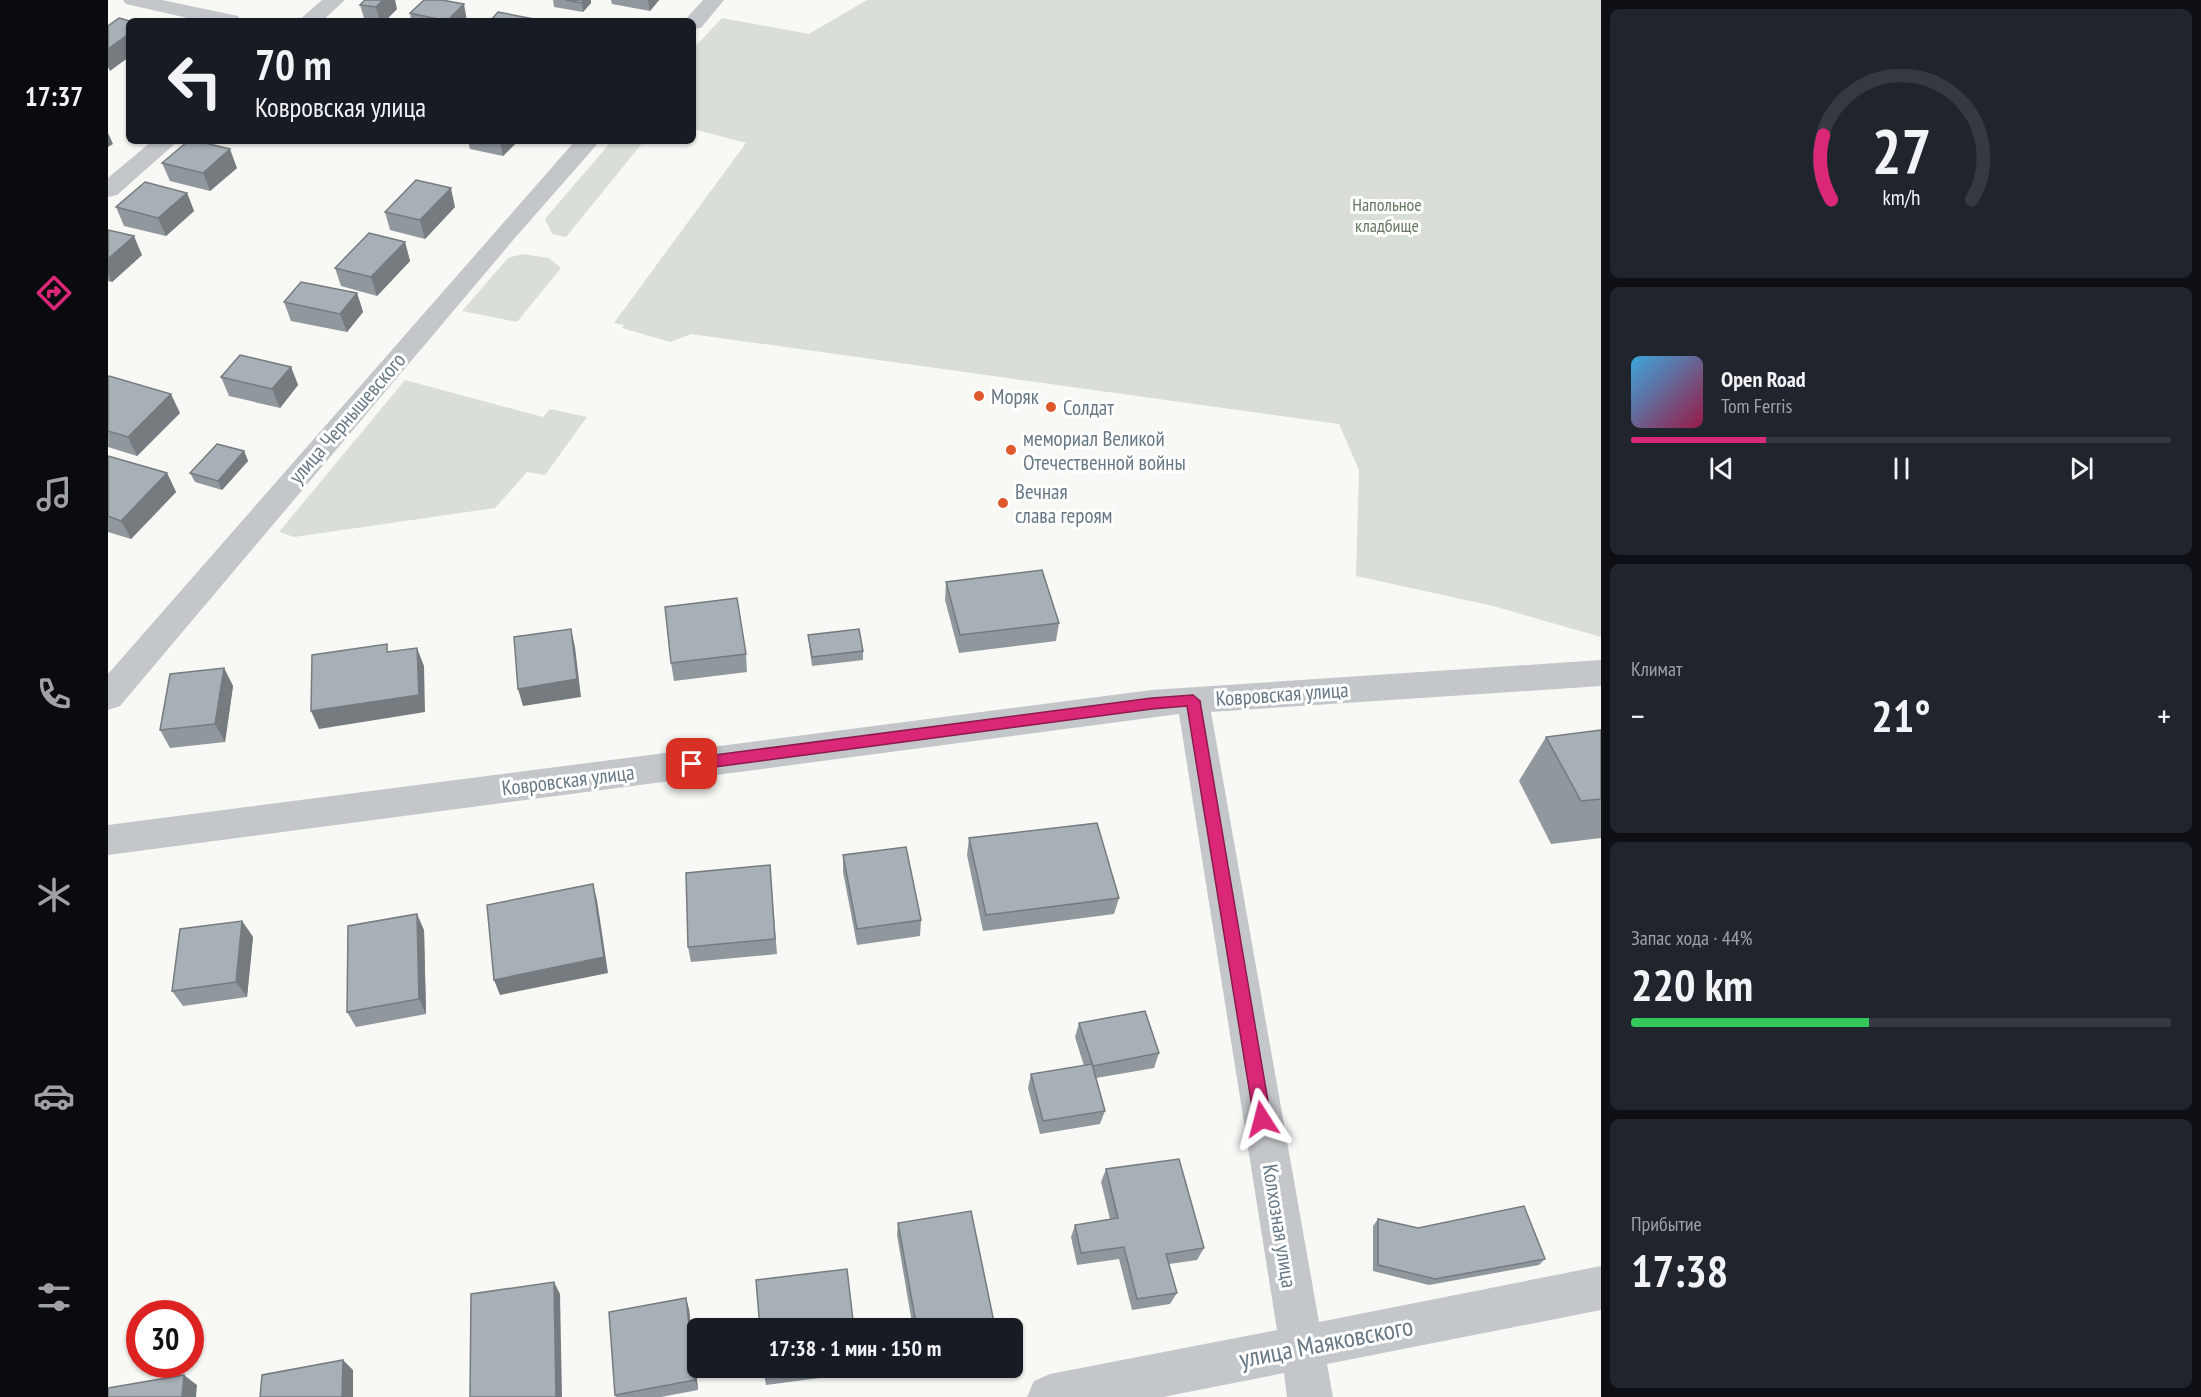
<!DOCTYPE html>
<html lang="ru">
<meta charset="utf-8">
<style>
body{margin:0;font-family:"PT Sans Narrow",sans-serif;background:#20242c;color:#f1f3f6;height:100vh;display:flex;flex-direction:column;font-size:22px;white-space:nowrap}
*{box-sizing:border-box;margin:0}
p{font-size:20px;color:#9ea1a6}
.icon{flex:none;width:33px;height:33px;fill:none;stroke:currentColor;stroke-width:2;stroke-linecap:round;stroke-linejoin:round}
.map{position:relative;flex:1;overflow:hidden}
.sheet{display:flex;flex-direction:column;gap:9px;padding:9px;background:#0d0f14;width:600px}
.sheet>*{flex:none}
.banner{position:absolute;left:18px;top:18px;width:570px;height:126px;border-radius:9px;box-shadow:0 2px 4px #0004;background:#171b24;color:#f1f3f6;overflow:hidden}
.speed{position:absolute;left:18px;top:1300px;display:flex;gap:12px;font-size:30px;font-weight:700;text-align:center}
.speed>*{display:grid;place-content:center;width:78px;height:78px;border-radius:50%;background:#171b24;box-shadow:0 2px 4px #0004;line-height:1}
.speed .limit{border:9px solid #d22;background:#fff;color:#111}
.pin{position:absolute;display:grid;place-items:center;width:51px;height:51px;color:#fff;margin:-26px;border-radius:12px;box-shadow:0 3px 9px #0006}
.me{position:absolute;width:66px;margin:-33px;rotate:351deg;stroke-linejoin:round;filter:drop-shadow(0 0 4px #0008)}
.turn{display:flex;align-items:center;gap:21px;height:126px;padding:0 30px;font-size:27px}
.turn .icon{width:78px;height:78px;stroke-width:2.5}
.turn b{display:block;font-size:42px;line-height:51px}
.big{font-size:45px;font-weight:700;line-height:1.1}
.sheet .card{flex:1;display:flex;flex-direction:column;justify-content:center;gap:9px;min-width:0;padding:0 21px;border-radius:9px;background:#20242c}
.sheet .dial{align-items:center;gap:0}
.dial svg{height:156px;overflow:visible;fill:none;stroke:#363941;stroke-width:7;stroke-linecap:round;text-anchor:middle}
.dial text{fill:#f1f3f6;stroke:none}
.song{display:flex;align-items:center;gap:18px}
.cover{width:72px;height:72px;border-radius:9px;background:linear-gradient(135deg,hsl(200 70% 55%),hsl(340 70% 35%))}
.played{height:6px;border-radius:3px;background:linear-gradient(90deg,#db2777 25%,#363941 25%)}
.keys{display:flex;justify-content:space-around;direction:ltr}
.heat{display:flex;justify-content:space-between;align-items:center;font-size:33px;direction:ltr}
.charge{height:9px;border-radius:4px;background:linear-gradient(90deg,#34c759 44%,#363941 0)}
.trip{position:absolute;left:579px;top:1318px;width:336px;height:60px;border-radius:9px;background:#171b24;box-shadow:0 2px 4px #0004;font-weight:700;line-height:60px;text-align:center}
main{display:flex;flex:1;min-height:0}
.tab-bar{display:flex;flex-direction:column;width:108px;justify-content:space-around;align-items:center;background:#090b0e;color:#9ea1a6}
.tab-bar .icon{width:42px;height:42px}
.tab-bar .active{color:#db2777}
.tab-bar b{font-size:27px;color:#f1f3f6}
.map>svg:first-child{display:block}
.green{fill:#d9dfd6}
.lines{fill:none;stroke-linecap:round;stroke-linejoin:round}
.minor{fill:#c3c7ca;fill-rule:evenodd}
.wall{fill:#90979d}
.shaded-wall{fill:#757b7f}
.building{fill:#a7b0b6;stroke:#757b7f;stroke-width:1.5}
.route{fill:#db2777;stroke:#8e194d;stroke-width:1.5}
.poi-dot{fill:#e1572c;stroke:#fff;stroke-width:2}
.labels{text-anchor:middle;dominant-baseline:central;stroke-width:6;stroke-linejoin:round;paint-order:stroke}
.far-park-label{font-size:18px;fill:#667862;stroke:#fff}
.poi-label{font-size:21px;fill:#677885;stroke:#fff;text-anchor:start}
.street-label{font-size:21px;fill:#677885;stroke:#fff}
.near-street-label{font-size:26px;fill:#677885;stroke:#fff}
</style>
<main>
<nav class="tab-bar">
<b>17:37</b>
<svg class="icon active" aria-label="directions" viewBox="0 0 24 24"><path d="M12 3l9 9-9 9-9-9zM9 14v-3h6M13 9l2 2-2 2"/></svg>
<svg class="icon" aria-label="music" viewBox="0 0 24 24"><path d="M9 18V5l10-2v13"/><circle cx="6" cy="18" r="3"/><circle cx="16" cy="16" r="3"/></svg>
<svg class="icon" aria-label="phone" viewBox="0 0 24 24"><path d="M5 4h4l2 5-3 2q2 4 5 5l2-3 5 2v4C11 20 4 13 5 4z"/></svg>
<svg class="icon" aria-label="climate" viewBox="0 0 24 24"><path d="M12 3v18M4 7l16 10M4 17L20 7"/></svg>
<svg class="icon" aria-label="car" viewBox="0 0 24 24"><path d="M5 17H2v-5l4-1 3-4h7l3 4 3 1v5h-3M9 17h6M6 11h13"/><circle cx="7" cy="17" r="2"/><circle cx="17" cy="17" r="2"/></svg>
<svg class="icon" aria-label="filters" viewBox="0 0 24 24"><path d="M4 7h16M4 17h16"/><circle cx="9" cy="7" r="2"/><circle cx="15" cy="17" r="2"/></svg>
</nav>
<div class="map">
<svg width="1493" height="1397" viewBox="0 0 1493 1397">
<rect width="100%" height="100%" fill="#f8f8f5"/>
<g class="green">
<path d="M759,0h734v637l-108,-31 -137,-30 3,-106 -20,-46 -648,-90 -21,8 -48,-14 2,-3 -10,-2 132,-180 -53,-14v-80l29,-31 87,16z"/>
<path d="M536,141l-78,96 -14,-3 -7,-15 66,-77z"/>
<path d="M414,254l27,4 12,10 -44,54 -55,-11 46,-53z"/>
<path d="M297,380l138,37 7,-8 37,8 -42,58 -18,-3 -32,36 -201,29 -15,-5z"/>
</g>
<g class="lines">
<g class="minor">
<path d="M15,0h39l76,16 3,5h-40l-75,-17z"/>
<path d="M214,0h23l-23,21h-24z"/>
<path d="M595,0h21l-23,28 -8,1v-8h-9z"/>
<path d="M44,141h26l-61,54 -9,2v-19z"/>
<path d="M467,141h25l-86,98 -394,467 -12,4v-36z"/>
<path d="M1493,660v26l-390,26 108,610 282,-56v44l-274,54 6,33h-46l-3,-24 -121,24h-136l7,-16 16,-7 227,-44 -98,-616 -1071,141v-30l1044,-135z"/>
</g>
</g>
<g class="wall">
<path d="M445,0h38v3l-8,9 -29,-5z"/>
<path d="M503,0h48l-9,11 -38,-7z"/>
<path d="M252,5l37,4 -12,12h-20z"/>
<path d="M302,13l57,8h-56z"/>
<path d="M360,141h50l-15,15 -33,-7z"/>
<path d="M54,163l75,5 -27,23 -40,-10z"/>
<path d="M79,193l7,18 -28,25 -42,-10 -8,-19z"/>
<path d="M347,207l-30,32 -35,-9 -5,-18z"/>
<path d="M0,230l34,25 -30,27 -4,-1z"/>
<path d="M297,242l5,19 -33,35 -36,-10 -6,-18z"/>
<path d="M249,293l6,19 -16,20 -56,-11 -7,-19z"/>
<path d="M183,367l7,18 -18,23 -51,-12 -8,-19z"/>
<path d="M0,377l72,36 -43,43 -29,-9z"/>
<path d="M136,451l4,10 -26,29 -27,-8 -5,-9z"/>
<path d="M0,456l59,17 9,19 -45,47 -23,-7z"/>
<path d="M838,582l113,41 -3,18 -97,12 -14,-53z"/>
<path d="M700,635l55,16v9l-51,6 -3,-22z"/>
<path d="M638,654l1,18 -73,9 -3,-18z"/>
<path d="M116,668l9,18 -8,56 -55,6 -10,-18z"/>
<path d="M1493,730v108l-50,6 -32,-63 27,-44z"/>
<path d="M861,838l150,60 -5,16 -131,17 -16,-76z"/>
<path d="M735,855l78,65 -1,16 -63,9 -14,-73z"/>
<path d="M662,865l7,89 -86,8 -3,-15z"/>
<path d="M134,921l11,16 -6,60 -64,9 -11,-15z"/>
<path d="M316,930l2,84 -70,13 -9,-15z"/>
<path d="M971,1023l80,30 -5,15 -58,10 9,33 -5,13 -60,10 -12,-46 3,-14 53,-8 -9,-29z"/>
<path d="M998,1169l98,79 -7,12 -28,4 8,29 -7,11 -38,6 -13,-51 -42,6 -6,-28 4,-12 35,-6 -9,-37z"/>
<path d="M1270,1219l167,40 -6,6 -110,20 -56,-14v-45z"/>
<path d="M790,1223l97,104 -1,2h-81l-16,-94z"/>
<path d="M581,1309l9,81 -37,7h-45l-1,-2z"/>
<path d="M655,1368h95v5l-92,12z"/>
</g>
<g class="shaded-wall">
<path d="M275,0h12l2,9 -12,12h-5l-4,-14z"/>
<path d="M476,0h7v3l-8,9 -1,-9z"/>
<path d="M540,0h11l-9,11z"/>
<path d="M356,4l3,17h-20z"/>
<path d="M21,34v23l-19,14 -2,-4v-18z"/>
<path d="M0,133l5,11 -5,3z"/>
<path d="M392,141h18l-15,15z"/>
<path d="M122,149l7,19 -27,23 -7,-18z"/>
<path d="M343,188l4,19 -30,32 -5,-19z"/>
<path d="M79,193l7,18 -28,25 -8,-18z"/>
<path d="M26,236l8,19 -30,27 -4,-8v-15z"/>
<path d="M297,242l5,19 -33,35 -6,-19z"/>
<path d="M249,293l6,19 -16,20 -7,-18z"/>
<path d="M183,367l7,18 -18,23 -8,-19z"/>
<path d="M63,394l9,19 -43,43 -9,-19z"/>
<path d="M136,451l4,10 -26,29 -4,-9z"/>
<path d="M59,473l9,19 -45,47 -10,-18z"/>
<path d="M463,629l4,18 6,50 -58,9 -5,-17z"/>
<path d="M309,648l7,18 1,46 -106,17 -8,-18z"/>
<path d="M116,668l9,18 -8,56 -10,-18z"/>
<path d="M485,884l4,16 11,73 -108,22 -6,-15z"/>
<path d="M309,914l7,16 2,84 -7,-15z"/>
<path d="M134,921l11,16 -6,60 -11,-15z"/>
<path d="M446,1282l6,12 2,103h-6z"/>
<path d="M578,1298l3,11 9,81 -3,-10z"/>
<path d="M235,1360l10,10v27h-11z"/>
<path d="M76,1375l13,10 -1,12h-14z"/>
</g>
<g class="building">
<path d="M257,0h18l-7,7 -16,-2z"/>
<path d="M316,0h18l22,4 -17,17 -37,-8z"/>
<path d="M458,0h18l-2,3z"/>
<path d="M390,12l46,9h-54z"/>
<path d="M11,18l11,3h-1v13l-21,15v-23z"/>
<path d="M80,141h8l34,8 -27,24 -41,-10z"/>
<path d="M308,180l35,8 -31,32 -35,-8z"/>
<path d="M37,182l42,11 -29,25 -42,-11z"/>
<path d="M0,230l26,6 -26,23z"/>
<path d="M261,233l36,9 -34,35 -36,-9z"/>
<path d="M193,282l56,11 -17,21 -56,-12z"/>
<path d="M132,355l51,12 -19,22 -51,-12z"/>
<path d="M1,376l62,18 -43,43 -20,-6v-54z"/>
<path d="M109,444l27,7 -26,30 -28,-8z"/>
<path d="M0,456l59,17 -46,48 -13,-5z"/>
<path d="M934,570l17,53 -99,12 -14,-53z"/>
<path d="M629,598l9,56 -75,9 -6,-56z"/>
<path d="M463,629l6,50 -59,10 -4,-52z"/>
<path d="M751,629l4,22 -51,6 -4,-22z"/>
<path d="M279,644v8l30,-4 2,47 -108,16 1,-56z"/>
<path d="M116,668l-9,56 -55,6 10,-56z"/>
<path d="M1493,730v69l-20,2 -35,-64z"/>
<path d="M989,823l22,75 -133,17 -17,-77z"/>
<path d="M798,847l15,73 -64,9 -14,-74z"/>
<path d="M662,865l5,74 -87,8 -2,-74z"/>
<path d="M485,884l11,73 -110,23 -7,-75z"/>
<path d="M309,914l2,85 -72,13 1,-86z"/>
<path d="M134,921l-6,61 -64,9 8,-62z"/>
<path d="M1037,1011l14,42 -66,13 -14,-43z"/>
<path d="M984,1064l13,47 -62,10 -12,-47z"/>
<path d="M1071,1159l25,89 -38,6 11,39 -40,6 -13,-52 -43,6 -6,-28 43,-7 -12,-49z"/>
<path d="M1416,1206l21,53 -110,20 -57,-14v-46l40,9z"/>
<path d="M863,1211l24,116 -12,2h-66l-19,-106z"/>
<path d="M739,1269l7,60h-94l-4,-49z"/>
<path d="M446,1282l2,115h-86l1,-103z"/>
<path d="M578,1298l9,82 -80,15 -6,-83z"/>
<path d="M235,1360l-1,37h-82l2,-22z"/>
<path d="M655,1368h56l-55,7z"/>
<path d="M76,1375l-2,22h-74v-9z"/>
</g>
<path class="route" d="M1085,695l7,6 71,418 -3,6 -6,2 -5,-2 -3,-6 -67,-413 -35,3 -460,61 -5,-2 -2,-4 2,-4 5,-2 460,-60z"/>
<g class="poi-dot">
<circle cx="871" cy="396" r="6"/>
<circle cx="943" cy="407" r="6"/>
<circle cx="903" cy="450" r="6"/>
<circle cx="895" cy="503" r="6"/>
</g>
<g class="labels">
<g class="far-park-label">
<text x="1279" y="204">Напольное<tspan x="1279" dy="21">кладбище</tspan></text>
</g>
<g class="poi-label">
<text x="883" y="396">Моряк</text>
<text x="955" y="407">Солдат</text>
<text x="915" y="438">мемориал Великой<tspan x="915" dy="24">Отечественной войны</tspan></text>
<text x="907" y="491">Вечная<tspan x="907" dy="24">слава героям</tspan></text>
</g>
<g class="street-label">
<text transform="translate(239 418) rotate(-49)">улица Чернышевского</text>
<text transform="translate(1174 694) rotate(-4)">Ковровская улица</text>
<text transform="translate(460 780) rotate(-7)">Ковровская улица</text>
<text transform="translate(1172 1226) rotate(81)">Колхозная улица</text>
</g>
<g class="near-street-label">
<text transform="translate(1218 1342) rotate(-11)">улица Маяковского</text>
</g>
</g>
</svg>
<div class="speed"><div class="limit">30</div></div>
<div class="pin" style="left:584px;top:764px;background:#d93025"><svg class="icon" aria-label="arrive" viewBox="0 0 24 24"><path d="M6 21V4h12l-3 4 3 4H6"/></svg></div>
<svg class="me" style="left:1154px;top:1119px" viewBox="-20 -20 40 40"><path d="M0-17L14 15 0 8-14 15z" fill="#db2777" stroke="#fff" stroke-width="4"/></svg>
<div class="trip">17:38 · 1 мин · 150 m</div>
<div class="banner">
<div class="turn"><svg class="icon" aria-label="left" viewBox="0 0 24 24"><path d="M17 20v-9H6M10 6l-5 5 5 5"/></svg><div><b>70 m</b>Ковровская улица</div></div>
</div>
</div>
<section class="sheet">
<div class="card dial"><svg viewBox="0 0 100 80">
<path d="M14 69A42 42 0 1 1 86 69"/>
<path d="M14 69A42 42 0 0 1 10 36" stroke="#db2777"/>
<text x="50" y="56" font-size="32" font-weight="700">27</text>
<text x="50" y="72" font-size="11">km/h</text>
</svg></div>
<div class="card">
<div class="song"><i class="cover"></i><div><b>Open Road</b><p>Tom Ferris</p></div></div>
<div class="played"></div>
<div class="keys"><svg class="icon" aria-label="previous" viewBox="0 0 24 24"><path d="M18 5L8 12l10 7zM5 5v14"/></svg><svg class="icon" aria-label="pause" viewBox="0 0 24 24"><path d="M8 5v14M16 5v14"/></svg><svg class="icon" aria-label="next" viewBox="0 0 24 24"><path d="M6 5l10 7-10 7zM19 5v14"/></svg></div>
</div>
<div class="card"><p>Климат</p>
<div class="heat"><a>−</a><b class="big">21°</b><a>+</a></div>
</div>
<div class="card"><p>Запас хода · 44%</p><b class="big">220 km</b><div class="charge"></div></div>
<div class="card"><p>Прибытие</p><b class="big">17:38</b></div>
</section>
</main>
